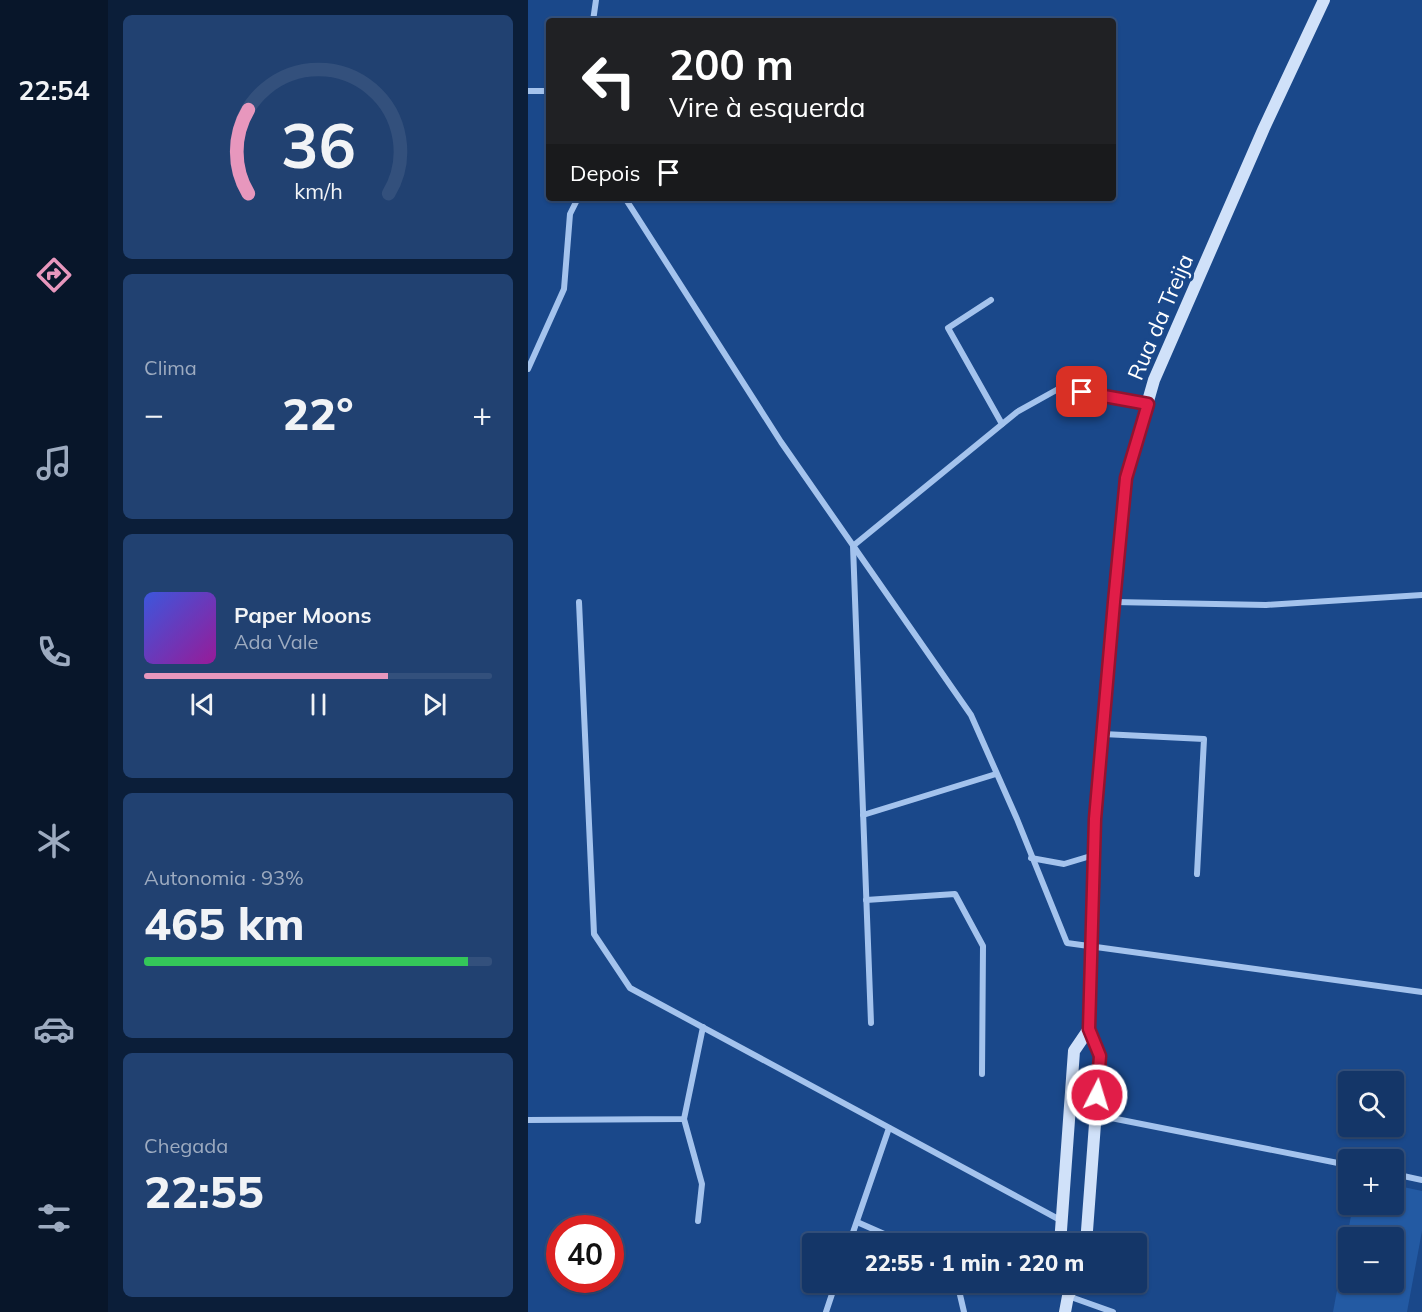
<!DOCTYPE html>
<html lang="pt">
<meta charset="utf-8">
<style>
body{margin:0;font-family:Mulish,sans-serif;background:#214171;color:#f1f3f6;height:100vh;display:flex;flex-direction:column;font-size:22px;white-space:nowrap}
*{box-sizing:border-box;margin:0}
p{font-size:20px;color:#9dabc0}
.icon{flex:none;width:33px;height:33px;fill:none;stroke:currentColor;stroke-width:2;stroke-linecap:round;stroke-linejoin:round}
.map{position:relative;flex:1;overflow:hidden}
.sheet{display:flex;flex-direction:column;gap:15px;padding:15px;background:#0b1e39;width:420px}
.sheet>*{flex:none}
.top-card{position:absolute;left:18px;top:18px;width:570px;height:183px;border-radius:6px;box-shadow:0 2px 4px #0004,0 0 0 2px #33507c;background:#202124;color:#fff;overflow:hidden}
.controls{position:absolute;left:810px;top:1071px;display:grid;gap:12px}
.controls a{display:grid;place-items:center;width:66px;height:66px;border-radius:6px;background:#143668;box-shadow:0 2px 4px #0004,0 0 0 2px #33507c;font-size:30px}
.speed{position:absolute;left:18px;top:1215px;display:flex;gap:12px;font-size:30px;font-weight:700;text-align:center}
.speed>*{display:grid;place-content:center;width:78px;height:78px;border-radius:50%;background:#143668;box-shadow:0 2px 4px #0004,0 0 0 2px #33507c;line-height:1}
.speed .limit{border:9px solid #d22;background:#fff;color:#111}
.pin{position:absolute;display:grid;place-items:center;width:51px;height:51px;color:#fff;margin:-26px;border-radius:12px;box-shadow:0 3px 9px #0006}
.me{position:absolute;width:66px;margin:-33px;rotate:5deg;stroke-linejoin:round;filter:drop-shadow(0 0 4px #0008)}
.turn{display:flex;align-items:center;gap:21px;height:126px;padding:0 24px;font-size:27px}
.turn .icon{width:78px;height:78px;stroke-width:2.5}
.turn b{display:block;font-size:42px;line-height:51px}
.then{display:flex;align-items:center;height:57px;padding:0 24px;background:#0003;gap:12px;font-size:22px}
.big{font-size:45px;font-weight:800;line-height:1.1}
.sheet .card{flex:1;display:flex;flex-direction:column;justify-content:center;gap:9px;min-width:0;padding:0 21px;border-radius:9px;background:#214171}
.sheet .dial{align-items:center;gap:0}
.dial svg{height:156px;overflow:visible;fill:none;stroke:#33507c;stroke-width:7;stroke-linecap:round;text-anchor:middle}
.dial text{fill:#f1f3f6;stroke:none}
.song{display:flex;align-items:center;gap:18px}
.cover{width:72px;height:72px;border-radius:9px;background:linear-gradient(135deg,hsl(230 70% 55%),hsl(300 70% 35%))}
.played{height:6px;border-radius:3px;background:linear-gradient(90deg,#e797bd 70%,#33507c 70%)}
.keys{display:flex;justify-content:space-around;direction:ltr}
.heat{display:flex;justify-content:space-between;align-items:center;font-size:33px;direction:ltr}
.charge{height:9px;border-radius:4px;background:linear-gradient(90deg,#34c759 93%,#33507c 0)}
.trip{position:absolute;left:274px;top:1233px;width:345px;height:60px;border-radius:6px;background:#143668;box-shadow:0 2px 4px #0004,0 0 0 2px #33507c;font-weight:800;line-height:60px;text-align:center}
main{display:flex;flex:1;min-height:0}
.dock{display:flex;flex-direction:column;width:108px;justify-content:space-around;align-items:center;background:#08162a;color:#9dabc0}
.dock .icon{width:42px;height:42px}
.dock .current{color:#e797bd}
.dock b{font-size:27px;color:#f1f3f6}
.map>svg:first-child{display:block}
.green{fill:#235aa3;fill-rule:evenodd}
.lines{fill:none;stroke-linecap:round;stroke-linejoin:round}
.street{stroke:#a4c3ed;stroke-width:6}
.secondary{stroke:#d0e1f9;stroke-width:12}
.route-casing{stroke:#92132f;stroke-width:15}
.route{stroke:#e11d48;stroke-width:10}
.labels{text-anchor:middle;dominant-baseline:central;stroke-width:6;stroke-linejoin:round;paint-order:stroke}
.street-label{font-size:22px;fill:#fff;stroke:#1a488a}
</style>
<main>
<nav class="dock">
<b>22:54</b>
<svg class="icon current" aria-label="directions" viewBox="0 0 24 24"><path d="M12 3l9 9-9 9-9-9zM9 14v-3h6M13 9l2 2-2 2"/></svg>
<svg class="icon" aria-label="music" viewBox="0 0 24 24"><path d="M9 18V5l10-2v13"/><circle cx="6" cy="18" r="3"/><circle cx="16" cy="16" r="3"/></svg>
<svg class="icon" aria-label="phone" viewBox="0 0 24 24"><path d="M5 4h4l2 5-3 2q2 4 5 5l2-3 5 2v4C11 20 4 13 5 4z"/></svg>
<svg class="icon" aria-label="climate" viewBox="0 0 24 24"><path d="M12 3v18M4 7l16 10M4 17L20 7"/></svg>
<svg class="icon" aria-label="car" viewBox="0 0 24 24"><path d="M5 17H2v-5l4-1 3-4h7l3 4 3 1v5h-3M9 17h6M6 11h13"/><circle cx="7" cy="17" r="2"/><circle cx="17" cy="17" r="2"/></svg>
<svg class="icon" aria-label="filters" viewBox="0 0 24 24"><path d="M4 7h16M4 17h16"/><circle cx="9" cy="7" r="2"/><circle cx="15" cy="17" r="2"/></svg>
</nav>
<section class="sheet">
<div class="card dial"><svg viewBox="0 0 100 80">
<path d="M14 69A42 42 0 1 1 86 69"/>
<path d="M14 69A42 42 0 0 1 14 26" stroke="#e797bd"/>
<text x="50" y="56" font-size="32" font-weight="700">36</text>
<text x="50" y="72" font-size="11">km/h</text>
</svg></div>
<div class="card"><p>Clima</p>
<div class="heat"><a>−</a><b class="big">22°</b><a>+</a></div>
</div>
<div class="card">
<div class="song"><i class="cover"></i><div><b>Paper Moons</b><p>Ada Vale</p></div></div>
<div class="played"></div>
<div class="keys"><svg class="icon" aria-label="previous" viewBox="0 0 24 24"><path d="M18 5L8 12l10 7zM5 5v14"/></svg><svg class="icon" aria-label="pause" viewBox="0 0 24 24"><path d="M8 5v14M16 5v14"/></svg><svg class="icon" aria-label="next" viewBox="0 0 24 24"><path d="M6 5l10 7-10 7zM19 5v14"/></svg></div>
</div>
<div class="card"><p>Autonomia · 93%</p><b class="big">465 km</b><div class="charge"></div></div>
<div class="card"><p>Chegada</p><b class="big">22:55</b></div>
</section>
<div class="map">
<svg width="894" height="1312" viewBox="0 0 894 1312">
<rect width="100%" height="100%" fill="#1a488a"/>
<path class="green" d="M866,1185l28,6v40l-15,81h-74l20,-107 41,-1zM820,1238h46v44h-46z"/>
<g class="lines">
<g class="street">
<path d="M65,21l3,-21"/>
<path d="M0,91h21"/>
<path d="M97,198l156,244 190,273 46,104 50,124 355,49"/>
<path d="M463,300l-43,28 54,96"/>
<path d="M0,369l36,-80 6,-75 8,-16"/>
<path d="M51,602l15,332 36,54 432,233"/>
<path d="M586,602l152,3 156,-10"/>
<path d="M575,734l101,5 -7,135"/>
<path d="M335,815l133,-41"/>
<path d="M503,858l33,6 30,-9"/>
<path d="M338,900l89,-6 28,52 -1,128"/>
<path d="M343,1023l-18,-477 164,-134 43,-24 87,16"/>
<path d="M568,1115l252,50"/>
<path d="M156,1119l18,65 -4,37"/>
<path d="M0,1120l156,-1 19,-92"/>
<path d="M866,1174l28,6"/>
<path d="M329,1222l50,22"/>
<path d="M321,1244l40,-116"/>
<path d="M429,1282l7,30"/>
<path d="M540,1296l45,16"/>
<path d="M298,1312l10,-30"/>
</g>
<g class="secondary">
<path d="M532,1244l14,-193 15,-22"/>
<path d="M558,1244l14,-187 -11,-28 6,-210 31,-341 28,-98 110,-252 60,-128"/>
<path d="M537,1312l3,-16 8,-14"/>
</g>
</g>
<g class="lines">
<defs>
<path id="route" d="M554,392l66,12 -22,74 -12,124 -19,217 -6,210 11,27 -3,39"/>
</defs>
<use href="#route" class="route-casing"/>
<use href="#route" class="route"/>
</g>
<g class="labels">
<g class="street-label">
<text transform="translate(632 317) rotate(-67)">Rua da Treija</text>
</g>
</g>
</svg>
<div class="controls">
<a><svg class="icon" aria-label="search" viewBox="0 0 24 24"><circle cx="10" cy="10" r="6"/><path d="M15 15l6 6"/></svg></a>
<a>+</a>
<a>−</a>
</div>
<div class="speed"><div class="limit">40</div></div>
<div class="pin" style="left:554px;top:392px;background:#d93025"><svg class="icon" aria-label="arrive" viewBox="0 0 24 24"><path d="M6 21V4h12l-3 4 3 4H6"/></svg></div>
<svg class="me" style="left:569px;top:1095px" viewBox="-20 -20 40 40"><circle r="17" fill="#e11d48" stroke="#fff" stroke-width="3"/><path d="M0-11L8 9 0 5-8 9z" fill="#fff"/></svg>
<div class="trip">22:55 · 1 min · 220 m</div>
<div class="top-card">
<div class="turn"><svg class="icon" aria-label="left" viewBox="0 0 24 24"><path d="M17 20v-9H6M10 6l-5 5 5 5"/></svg><div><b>200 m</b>Vire à esquerda</div></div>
<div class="then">Depois<svg class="icon" aria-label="arrive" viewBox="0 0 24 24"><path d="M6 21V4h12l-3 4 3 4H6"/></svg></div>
</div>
</div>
</main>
